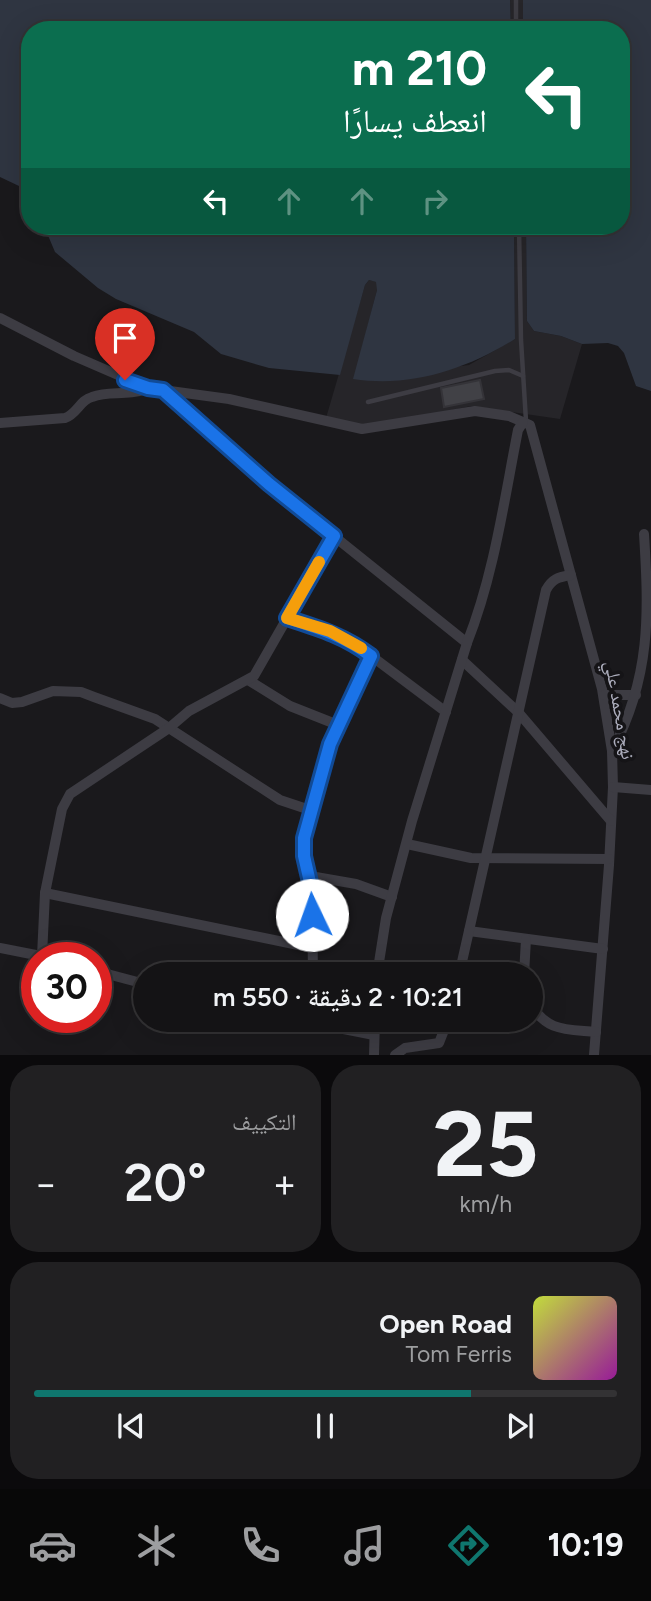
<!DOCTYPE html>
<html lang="ar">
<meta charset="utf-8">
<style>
body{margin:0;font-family:Figtree,"Noto Naskh Arabic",sans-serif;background:#212022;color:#f1f3f6;direction:rtl;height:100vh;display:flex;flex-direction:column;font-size:26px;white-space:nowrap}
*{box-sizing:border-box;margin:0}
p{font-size:23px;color:#9d9ea0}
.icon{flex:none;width:38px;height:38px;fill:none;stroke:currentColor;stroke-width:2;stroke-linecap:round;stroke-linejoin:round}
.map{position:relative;height:1055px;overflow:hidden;direction:ltr}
.sheet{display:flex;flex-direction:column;gap:10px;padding:10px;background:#0b0a0c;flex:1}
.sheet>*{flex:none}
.top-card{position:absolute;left:21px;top:21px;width:609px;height:214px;border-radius:28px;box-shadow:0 7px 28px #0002,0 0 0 2px #333234;direction:rtl;background:#0b6e4f;color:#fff;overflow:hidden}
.speed{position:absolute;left:21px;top:942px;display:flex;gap:14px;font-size:35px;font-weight:700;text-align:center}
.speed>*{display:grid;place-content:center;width:91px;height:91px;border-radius:50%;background:#141315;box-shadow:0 7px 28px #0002,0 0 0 2px #333234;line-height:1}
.speed .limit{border:10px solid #d22;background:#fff;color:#111}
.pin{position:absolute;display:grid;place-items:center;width:60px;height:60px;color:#fff;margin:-72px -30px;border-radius:50% 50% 50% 0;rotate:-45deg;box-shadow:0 0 7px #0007}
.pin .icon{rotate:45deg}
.me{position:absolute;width:77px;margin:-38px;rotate:357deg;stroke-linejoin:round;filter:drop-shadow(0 0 5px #0008)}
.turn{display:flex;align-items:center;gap:24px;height:147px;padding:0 28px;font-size:32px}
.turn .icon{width:91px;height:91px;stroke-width:2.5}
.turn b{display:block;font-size:49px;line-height:60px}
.lanes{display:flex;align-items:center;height:66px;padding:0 28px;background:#0003;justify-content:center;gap:35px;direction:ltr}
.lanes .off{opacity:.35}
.big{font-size:52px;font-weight:600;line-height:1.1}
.sheet .tile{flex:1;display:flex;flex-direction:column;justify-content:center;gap:10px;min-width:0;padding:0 24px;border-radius:28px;background:#212022}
.sheet .dial{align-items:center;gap:0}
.dial b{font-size:91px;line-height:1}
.song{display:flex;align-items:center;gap:21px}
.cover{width:84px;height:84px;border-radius:10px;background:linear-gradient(135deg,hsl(70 70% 55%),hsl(300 70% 35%))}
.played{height:7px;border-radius:4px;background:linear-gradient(90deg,#0f766e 75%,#333234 75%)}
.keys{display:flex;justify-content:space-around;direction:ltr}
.heat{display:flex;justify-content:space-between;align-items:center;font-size:38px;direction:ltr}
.sheet .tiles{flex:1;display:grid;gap:10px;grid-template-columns:1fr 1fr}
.tile:last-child{grid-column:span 2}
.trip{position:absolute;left:133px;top:962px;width:410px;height:70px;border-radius:35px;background:#141315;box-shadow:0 7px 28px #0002,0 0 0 2px #333234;font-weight:600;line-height:70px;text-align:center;direction:rtl}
.dock{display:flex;height:112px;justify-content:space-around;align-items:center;background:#080808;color:#9d9ea0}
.dock .icon{width:49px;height:49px}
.dock .current{color:#0f766e}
.dock b{font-size:32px;color:#f1f3f6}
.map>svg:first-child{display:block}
.built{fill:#262529}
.water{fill:#2f3541}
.building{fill:#414146;stroke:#343338;stroke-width:2}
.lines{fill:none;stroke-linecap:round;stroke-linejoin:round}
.service{stroke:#3d3c43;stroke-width:4.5}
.minor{stroke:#3d3c43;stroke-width:10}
.route-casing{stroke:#114b97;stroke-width:18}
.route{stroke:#1a73e8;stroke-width:12}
.slow{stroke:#f59e0b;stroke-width:12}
.labels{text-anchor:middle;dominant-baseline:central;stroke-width:7;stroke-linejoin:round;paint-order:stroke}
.street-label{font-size:19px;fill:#acadbc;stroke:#151417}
</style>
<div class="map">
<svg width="651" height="1055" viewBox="0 0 651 1055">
<rect width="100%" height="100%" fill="#1a191c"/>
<g class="built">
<path d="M510,0h13v30h-12z"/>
<path d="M514,226h12l1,95 7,10 27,5 21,8 -22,75 -89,-13 -103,22 -42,-10 39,-133 4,-5 8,2v8l-23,89 115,-14 46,-26z"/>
</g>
<g class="water">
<path d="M0,0h510l1,30h-481v177l-11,-21 -19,-9z"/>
<path d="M523,0h128v391l-15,-5 -12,-33 -6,-7 -10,-3 -26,1 -21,-8 -27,-5 -7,-10 -1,-95h95v-196h-98z"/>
<path d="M44,226h470l1,113c-48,30 -104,49 -162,40l24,-89 -1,-8 -7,-2 -4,5 -25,90 -71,-7 -48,-14 -27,-22 -78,-33 -18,-11 -43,-36z"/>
</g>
<path class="building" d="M480,380l4,19 -40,8 -3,-19z"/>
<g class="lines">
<g class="service">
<path d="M516,0v30"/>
<path d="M519,226l2,114 5,81"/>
<path d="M368,402l127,-31 14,-1 14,6"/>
</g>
<g class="minor">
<path d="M0,318l74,38 74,32 81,11 133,30 113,-18 34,5 21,9 72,264 10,62 1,36 -4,78 -15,190"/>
<path d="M164,390l105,94 198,159"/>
<path d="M0,423l65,-5c12,-4 15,-18 27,-21 19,-7 34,0 56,-9"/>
<path d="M287,618l43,13 24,12 92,69"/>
<path d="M462,660l56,52 93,109"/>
<path d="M248,680l42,26 48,19"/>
<path d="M604,695h32"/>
<path d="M0,698l12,5 10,-1 31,-11 28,1 13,5 61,22 125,81 30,10 28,-85 33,-69"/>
<path d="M612,751c39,-74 37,-137 32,-217"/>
<path d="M613,787l38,3"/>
<path d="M310,810l-6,28v19l8,34 1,84"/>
<path d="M407,844l64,14 138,1"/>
<path d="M310,876l46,8 36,13"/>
<path d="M45,893l268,55"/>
<path d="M469,931l134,18"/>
<path d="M0,948l46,9"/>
<path d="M42,956l3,-63 17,-84 8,-15 99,-66 20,-17 65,-35 80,-140"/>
<path d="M96,971l49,13"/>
<path d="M377,975l9,-57 26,-97 55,-178c27,-68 37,-142 51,-213l5,-8"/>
<path d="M459,975l87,-385c6,-11 12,-13 25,-15"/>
<path d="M524,975l2,-36"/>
<path d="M530,1003c17,29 35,26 66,29"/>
<path d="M298,1020l76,15"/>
<path d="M374,1055l1,-35"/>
<path d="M395,1055l10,-7 34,-5 9,-23"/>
</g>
</g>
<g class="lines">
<defs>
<path id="route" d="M125,380l23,8 15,2 106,94 65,52 -47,82c31,10 58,18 84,38l-41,88 -26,94v18l8,35v24"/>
</defs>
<use href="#route" class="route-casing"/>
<use href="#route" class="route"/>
<path class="slow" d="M319,562l-32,56 43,13 31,17"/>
</g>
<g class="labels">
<g class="street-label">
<text transform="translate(620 710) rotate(80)">نهج محمد علي</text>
</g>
</g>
</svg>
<div class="speed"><div class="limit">30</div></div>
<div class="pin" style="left:125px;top:380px;background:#d93025"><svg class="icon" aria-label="arrive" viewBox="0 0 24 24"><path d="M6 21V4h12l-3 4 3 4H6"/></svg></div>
<svg class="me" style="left:312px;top:915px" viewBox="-20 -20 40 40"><circle r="19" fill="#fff"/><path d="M0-13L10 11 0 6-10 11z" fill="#1a73e8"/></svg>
<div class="trip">10:21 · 2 دقيقة · 550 m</div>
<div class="top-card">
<div class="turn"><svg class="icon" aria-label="left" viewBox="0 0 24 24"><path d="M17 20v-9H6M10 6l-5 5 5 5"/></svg><div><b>210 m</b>انعطف يسارًا</div></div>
<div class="lanes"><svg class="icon" aria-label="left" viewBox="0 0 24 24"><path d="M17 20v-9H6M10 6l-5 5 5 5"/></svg><svg class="icon off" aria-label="ahead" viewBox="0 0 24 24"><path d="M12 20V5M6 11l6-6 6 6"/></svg><svg class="icon off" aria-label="ahead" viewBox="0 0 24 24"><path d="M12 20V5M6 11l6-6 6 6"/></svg><svg class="icon off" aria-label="right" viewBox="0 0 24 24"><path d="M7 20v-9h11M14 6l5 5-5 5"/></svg></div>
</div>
</div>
<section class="sheet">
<div class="tiles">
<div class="tile dial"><b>25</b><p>km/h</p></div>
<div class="tile"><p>التكييف</p>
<div class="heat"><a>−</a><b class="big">20°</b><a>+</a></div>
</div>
<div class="tile">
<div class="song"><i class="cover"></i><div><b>Open Road</b><p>Tom Ferris</p></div></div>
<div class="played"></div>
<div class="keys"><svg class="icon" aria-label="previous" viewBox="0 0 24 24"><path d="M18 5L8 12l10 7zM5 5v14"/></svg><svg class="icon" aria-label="pause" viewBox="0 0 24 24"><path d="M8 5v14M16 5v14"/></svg><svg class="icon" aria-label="next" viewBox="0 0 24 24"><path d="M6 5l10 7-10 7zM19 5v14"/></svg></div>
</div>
</div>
</section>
<nav class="dock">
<b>10:19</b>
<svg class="icon current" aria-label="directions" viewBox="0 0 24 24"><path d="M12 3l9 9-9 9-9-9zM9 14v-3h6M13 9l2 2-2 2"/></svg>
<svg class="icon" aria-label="music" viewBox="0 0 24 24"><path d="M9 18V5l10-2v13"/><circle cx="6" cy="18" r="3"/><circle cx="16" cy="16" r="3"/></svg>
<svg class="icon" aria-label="phone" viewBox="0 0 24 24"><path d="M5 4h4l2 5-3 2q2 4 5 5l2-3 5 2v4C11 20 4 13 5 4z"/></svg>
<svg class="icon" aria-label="climate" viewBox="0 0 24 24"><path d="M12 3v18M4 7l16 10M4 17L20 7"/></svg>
<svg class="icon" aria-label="car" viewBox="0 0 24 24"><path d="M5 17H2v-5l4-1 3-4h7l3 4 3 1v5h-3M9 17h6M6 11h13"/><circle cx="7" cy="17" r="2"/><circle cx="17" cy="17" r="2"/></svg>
</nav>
